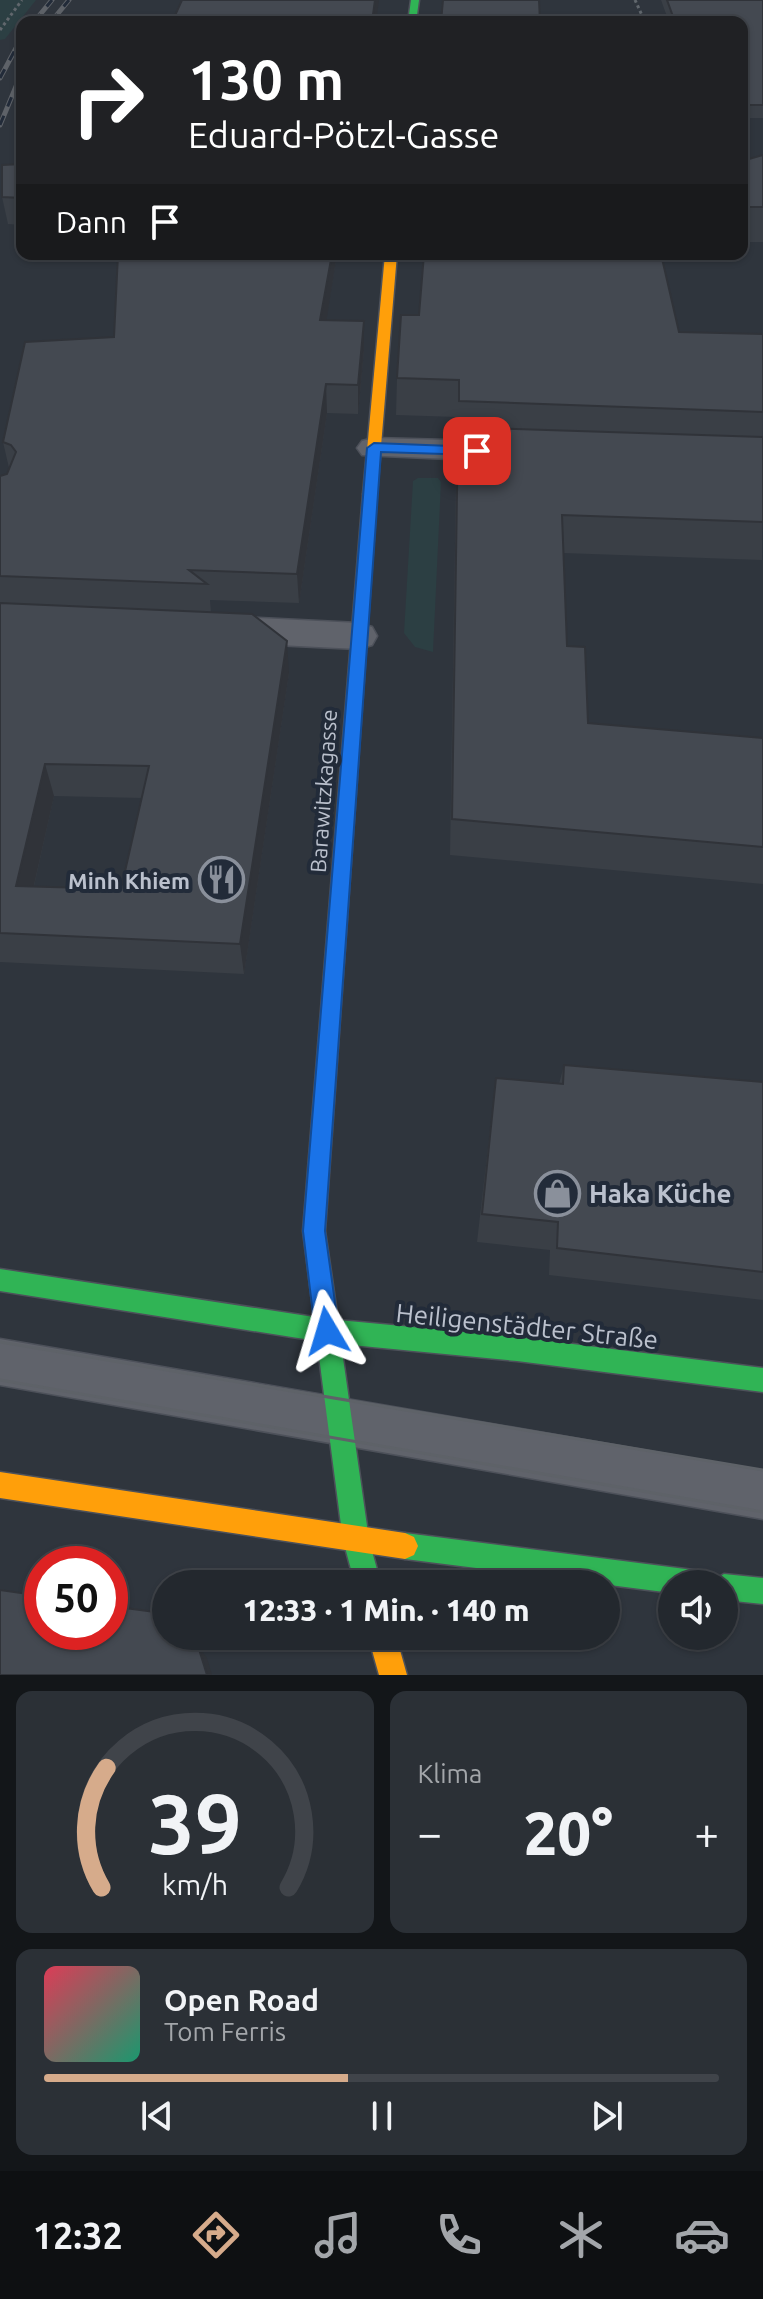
<!DOCTYPE html>
<html lang="de">
<meta charset="utf-8">
<style>
body{margin:0;font-family:Ubuntu,sans-serif;background:#2b3036;color:#f1f3f6;height:100vh;display:flex;flex-direction:column;font-size:30px;white-space:nowrap}
*{box-sizing:border-box;margin:0}
p{font-size:26px;color:#a3a6aa}
.icon{flex:none;width:44px;height:44px;fill:none;stroke:currentColor;stroke-width:2;stroke-linecap:round;stroke-linejoin:round}
.map{position:relative;height:1675px;overflow:hidden}
.drawer{display:flex;flex-direction:column;gap:16px;padding:16px;background:#131619;flex:1}
.drawer>*{flex:none}
.top-card{position:absolute;left:16px;top:16px;width:732px;height:244px;border-radius:16px;box-shadow:0 2px 6px #0004,0 0 0 2px #40444a;background:#202124;color:#fff;overflow:hidden}
.controls{position:absolute;left:658px;top:1570px;display:grid;gap:16px}
.controls a{display:grid;place-items:center;width:80px;height:80px;border-radius:50%;background:#23282e;box-shadow:0 2px 6px #0004,0 0 0 2px #40444a;font-size:40px}
.speed{position:absolute;left:24px;top:1546px;display:flex;gap:16px;font-size:40px;font-weight:700;text-align:center}
.speed>*{display:grid;place-content:center;width:104px;height:104px;border-radius:50%;background:#23282e;box-shadow:0 2px 6px #0004,0 0 0 2px #40444a;line-height:1}
.speed .limit{border:12px solid #d22;background:#fff;color:#111}
.pin{position:absolute;display:grid;place-items:center;width:68px;height:68px;color:#fff;margin:-34px;border-radius:16px;box-shadow:0 4px 12px #0006}
.me{position:absolute;width:88px;margin:-44px;rotate:353deg;stroke-linejoin:round;filter:drop-shadow(0 0 6px #0008)}
.turn{display:flex;align-items:center;gap:28px;height:168px;padding:0 40px;font-size:36px}
.turn .icon{width:104px;height:104px;stroke-width:2.5}
.turn b{display:block;font-size:56px;line-height:68px}
.then{display:flex;align-items:center;height:76px;padding:0 40px;background:#0003;gap:16px;font-size:30px}
.big{font-size:60px;font-weight:800;line-height:1.1}
.drawer .card{flex:1;display:flex;flex-direction:column;justify-content:center;gap:12px;min-width:0;padding:0 28px;border-radius:16px;background:#2b3036}
.drawer .dial{align-items:center;gap:0}
.dial svg{height:208px;overflow:visible;fill:none;stroke:#40444a;stroke-width:7;stroke-linecap:round;text-anchor:middle}
.dial text{fill:#f1f3f6;stroke:none}
.song{display:flex;align-items:center;gap:24px}
.cover{width:96px;height:96px;border-radius:12px;background:linear-gradient(135deg,hsl(350 70% 55%),hsl(160 70% 35%))}
.played{height:8px;border-radius:4px;background:linear-gradient(90deg,#d6ab8b 45%,#40444a 45%)}
.keys{display:flex;justify-content:space-around;direction:ltr}
.heat{display:flex;justify-content:space-between;align-items:center;font-size:44px;direction:ltr}
.drawer .tiles{flex:1;display:grid;gap:16px;grid-template-columns:1fr 1fr}
.card:last-child{grid-column:span 2}
.trip{position:absolute;left:152px;top:1570px;width:468px;height:80px;border-radius:40px;background:#23282e;box-shadow:0 2px 6px #0004,0 0 0 2px #40444a;font-weight:800;line-height:80px;text-align:center}
.menu{display:flex;height:128px;justify-content:space-around;align-items:center;background:#0e1012;color:#a3a6aa}
.menu .icon{width:56px;height:56px}
.menu .on{color:#d6ab8b}
.menu b{font-size:36px;color:#f1f3f6}
.map>svg:first-child{display:block}
.green{fill:#2c3f43}
.lines{fill:none;stroke-linecap:round;stroke-linejoin:round}
.lane-casing{stroke:#4d515a;stroke-width:3}
.street-casing{stroke:#4d515a;stroke-width:3}
.fast-casing{stroke:#4d515a;stroke-width:3}
.slow-casing{stroke:#4d515a;stroke-width:3}
.path{stroke:#61676d;stroke-width:3;stroke-dasharray:3 3;stroke-linecap:butt}
.lane{fill:#60636b;fill-rule:evenodd}
.street{fill:#60636b;fill-rule:evenodd}
.fast{fill:#30b455;fill-rule:evenodd}
.slow{fill:#ff9f0a;fill-rule:evenodd}
.tram{stroke:#5e6268;stroke-width:3}
.rail-casing{stroke:#5e6268;stroke-width:5}
.rail{stroke:#222b39;stroke-width:3;stroke-dasharray:10;stroke-linecap:butt}
.wall{fill:#3a3f46;fill-rule:evenodd}
.shaded-wall{fill:#303339}
.building{fill:#444951;stroke:#303339;stroke-width:2;fill-rule:evenodd}
.route{fill:#1a73e8;stroke:#114b97;stroke-width:2}
.labels{text-anchor:middle;dominant-baseline:central;stroke-width:8;stroke-linejoin:round;paint-order:stroke}
.street-label{font-size:22px;fill:#bbc1cd;stroke:#222b39}
.poi-label{font-size:22px;font-weight:bold;fill:#bbc1cd;stroke:#222b39;text-anchor:end}
.near-poi-label{font-size:26px;font-weight:bold;fill:#bbc1cd;stroke:#222b39;text-anchor:start}
.near-street-label{font-size:26px;fill:#bbc1cd;stroke:#222b39}
</style>
<div class="map">
<svg width="763" height="1675" viewBox="0 0 763 1675">
<rect width="100%" height="100%" fill="#2f353d"/>
<g class="green">
<path d="M0,0h36l-31,39 -5,1z"/>
<path d="M418,478h20l3,4 -8,170 -18,-5 -11,-14 9,-152z"/>
</g>
<g class="lines">
<defs>
<path id="lane" d="M0,1339l763,132v48l-763,-134z"/>
<g id="street">
<path d="M374,438l143,4 12,3 5,7 -5,7 -12,3 -155,-7 -5,-7 5,-7z"/>
<path d="M216,616l142,7 14,4 5,9 -5,9 -14,4 -142,-7 -14,-4 -5,-9 5,-9z"/>
</g>
<g id="fast">
<path d="M411,0h8l-3,22h-8z"/>
<path d="M370,490l7,4 -52,737 13,89 179,17 246,31v24l-246,-31 -176,-17 28,196 12,44h-26l-12,-44 -26,-199 -317,-50v-22l314,48 -11,-86 60,-737z"/>
<path d="M405,1533l296,38 9,4 3,6 11,-7 39,4v26l-39,-4v-16h-52v9l-267,-34 -9,-4 -4,-9 4,-9z"/>
</g>
<g id="slow">
<path d="M385,254h12l-20,240 -7,4 -7,-4z"/>
<path d="M0,1472l405,61 9,4 4,9 -4,9 -9,4 -405,-61z"/>
<path d="M368,1636h28l11,39h-28z"/>
</g>
</defs>
<use href="#lane" class="lane-casing"/>
<use href="#street" class="street-casing"/>
<use href="#fast" class="fast-casing"/>
<use href="#slow" class="slow-casing"/>
<g class="path">
<path d="M635,0l10,22"/>
<path d="M0,30l22,-30"/>
</g>
<use href="#lane" class="lane"/>
<use href="#street" class="street"/>
<use href="#fast" class="fast"/>
<use href="#slow" class="slow"/>
<g class="tram">
<path d="M0,1342l763,128"/>
<path d="M0,1380l763,132"/>
</g>
<defs>
<g id="rail">
<path d="M34,22l18,-22"/>
<path d="M51,22l18,-22"/>
<path d="M0,78l22,-41"/>
<path d="M0,125l22,-53"/>
</g>
</defs>
<use href="#rail" class="rail-casing"/>
<use href="#rail" class="rail"/>
</g>
<g class="wall">
<path d="M661,0h102v118h-21v-96h-73z"/>
<path d="M763,155v87h-21v-81z"/>
<path d="M22,164v61l-14,-1 -6,-27z"/>
<path d="M337,254l-11,66 38,1v29l-6,64 -31,-1 -28,190 -89,-3 1,13 78,60 -45,301 -244,-12v-486l7,-2 2,-6 -6,-26 111,-105zM54,796l88,2 -21,91 -87,-3z"/>
<path d="M419,315l260,17 84,2 -1,226 -199,-7 4,93 21,77 175,15v146l-313,-29 7,-438 -61,-2 1,-37z"/>
<path d="M564,1065l199,17v218l-214,-25 1,-25 -73,-8 19,-164 63,6z"/>
</g>
<g class="shaded-wall">
<path d="M375,0h4l-3,22h-4z"/>
<path d="M332,254h5l-15,94 -2,-28z"/>
<path d="M364,321v29l-6,64v-29z"/>
<path d="M326,384l1,29 -28,190 -2,-29z"/>
<path d="M287,641l2,32 -45,301 -4,-30z"/>
<path d="M45,764l9,32 -27,120 -11,-30z"/>
<path d="M191,1636l16,22 5,17h-5z"/>
</g>
<g class="building">
<path d="M182,0h193l-3,22h-200z"/>
<path d="M443,0h96l1,22h-99z"/>
<path d="M667,0h96v105h-21v-83h-67z"/>
<path d="M763,155v52h-21v-46z"/>
<path d="M22,164v34l-20,-1v-32z"/>
<path d="M118,254h214l-12,66 44,1 -6,64 -32,-1 -29,190 -108,-4 18,14 -207,-8v-100l7,-2 9,-22 -5,-7 -8,-3 22,-100 89,-5z"/>
<path d="M424,254h237l18,78 84,2v78l-304,-11v-21l-62,-2 4,-63h18z"/>
<path d="M458,427l305,10v85l-201,-7 5,131 18,1 3,76 175,15v109l-311,-28z"/>
<path d="M0,603l252,11 35,27 -47,303 -240,-11zM45,764l104,2 -28,123 -105,-3z"/>
<path d="M564,1065l199,17v190l-206,-24 1,-26 -76,-8 14,-136 67,6z"/>
<path d="M0,1590l42,6v36h68v-26l45,6 11,5v19h25l7,10 9,29h-207z"/>
</g>
<path class="route" d="M374,443l103,4 7,4 -7,4 -96,-3 -56,779 14,100 -3,8 -9,4 -8,-4 -4,-8 -12,-100 64,-783z"/>
<defs>
<symbol id="restaurant-ring" viewBox="-11 -11 22 22"><circle r="9.5" fill="#222b39" stroke="#8a909b" stroke-width="1.5"/><path d="M-5-6h1v4h1v-4h1v4h1v-4h1v5L-1.5 .5V6h-2V.5L-5-1ZM5-6V6H3V1.5H1.5Q1.5-4 5-6Z" fill="#8a909b"/></symbol>
<symbol id="shop-ring" viewBox="-11 -11 22 22"><circle r="9.5" fill="#222b39" stroke="#8a909b" stroke-width="1.5"/><path d="M-5-2.5h2.3a2.7 3.5 0 0 1 5.4 0H5L5.5 6h-11ZM-1.5-2.5h3a1.5 2.3 0 0 0-3 0Z" fill="#8a909b"/></symbol>
</defs>
<g fill-rule="evenodd">
<use href="#restaurant-ring" x="196" y="854" width="51" height="51"/>
<use href="#shop-ring" x="532" y="1168" width="51" height="51"/>
</g>
<g class="labels">
<g class="street-label">
<text transform="translate(323 791) rotate(-86)">Barawitzkagasse</text>
</g>
<g class="poi-label">
<text x="190" y="880">Minh Khiem</text>
</g>
<g class="near-poi-label">
<text x="589" y="1193">Haka Küche</text>
</g>
<g class="near-street-label">
<text transform="translate(527 1326) rotate(6)">Heiligenstädter Straße</text>
</g>
</g>
</svg>
<div class="controls">
<a><svg class="icon" aria-label="sound" viewBox="0 0 24 24"><path d="M4 9h4l5-4v14l-5-4H4zM17 9q2 3 0 6"/></svg></a>
</div>
<div class="speed"><div class="limit">50</div></div>
<div class="pin" style="left:477px;top:451px;background:#d93025"><svg class="icon" aria-label="arrive" viewBox="0 0 24 24"><path d="M6 21V4h12l-3 4 3 4H6"/></svg></div>
<svg class="me" style="left:327px;top:1331px" viewBox="-20 -20 40 40"><path d="M0-17L14 15 0 8-14 15z" fill="#1a73e8" stroke="#fff" stroke-width="4"/></svg>
<div class="trip">12:33 · 1 Min. · 140 m</div>
<div class="top-card">
<div class="turn"><svg class="icon" aria-label="right" viewBox="0 0 24 24"><path d="M7 20v-9h11M14 6l5 5-5 5"/></svg><div><b>130 m</b>Eduard-Pötzl-Gasse</div></div>
<div class="then">Dann<svg class="icon" aria-label="arrive" viewBox="0 0 24 24"><path d="M6 21V4h12l-3 4 3 4H6"/></svg></div>
</div>
</div>
<section class="drawer">
<div class="tiles">
<div class="card dial"><svg viewBox="0 0 100 80">
<path d="M14 69A42 42 0 1 1 86 69"/>
<path d="M14 69A42 42 0 0 1 16 23" stroke="#d6ab8b"/>
<text x="50" y="56" font-size="32" font-weight="700">39</text>
<text x="50" y="72" font-size="11">km/h</text>
</svg></div>
<div class="card"><p>Klima</p>
<div class="heat"><a>−</a><b class="big">20°</b><a>+</a></div>
</div>
<div class="card">
<div class="song"><i class="cover"></i><div><b>Open Road</b><p>Tom Ferris</p></div></div>
<div class="played"></div>
<div class="keys"><svg class="icon" aria-label="previous" viewBox="0 0 24 24"><path d="M18 5L8 12l10 7zM5 5v14"/></svg><svg class="icon" aria-label="pause" viewBox="0 0 24 24"><path d="M8 5v14M16 5v14"/></svg><svg class="icon" aria-label="next" viewBox="0 0 24 24"><path d="M6 5l10 7-10 7zM19 5v14"/></svg></div>
</div>
</div>
</section>
<nav class="menu">
<b>12:32</b>
<svg class="icon on" aria-label="directions" viewBox="0 0 24 24"><path d="M12 3l9 9-9 9-9-9zM9 14v-3h6M13 9l2 2-2 2"/></svg>
<svg class="icon" aria-label="music" viewBox="0 0 24 24"><path d="M9 18V5l10-2v13"/><circle cx="6" cy="18" r="3"/><circle cx="16" cy="16" r="3"/></svg>
<svg class="icon" aria-label="phone" viewBox="0 0 24 24"><path d="M5 4h4l2 5-3 2q2 4 5 5l2-3 5 2v4C11 20 4 13 5 4z"/></svg>
<svg class="icon" aria-label="climate" viewBox="0 0 24 24"><path d="M12 3v18M4 7l16 10M4 17L20 7"/></svg>
<svg class="icon" aria-label="car" viewBox="0 0 24 24"><path d="M5 17H2v-5l4-1 3-4h7l3 4 3 1v5h-3M9 17h6M6 11h13"/><circle cx="7" cy="17" r="2"/><circle cx="17" cy="17" r="2"/></svg>
</nav>
